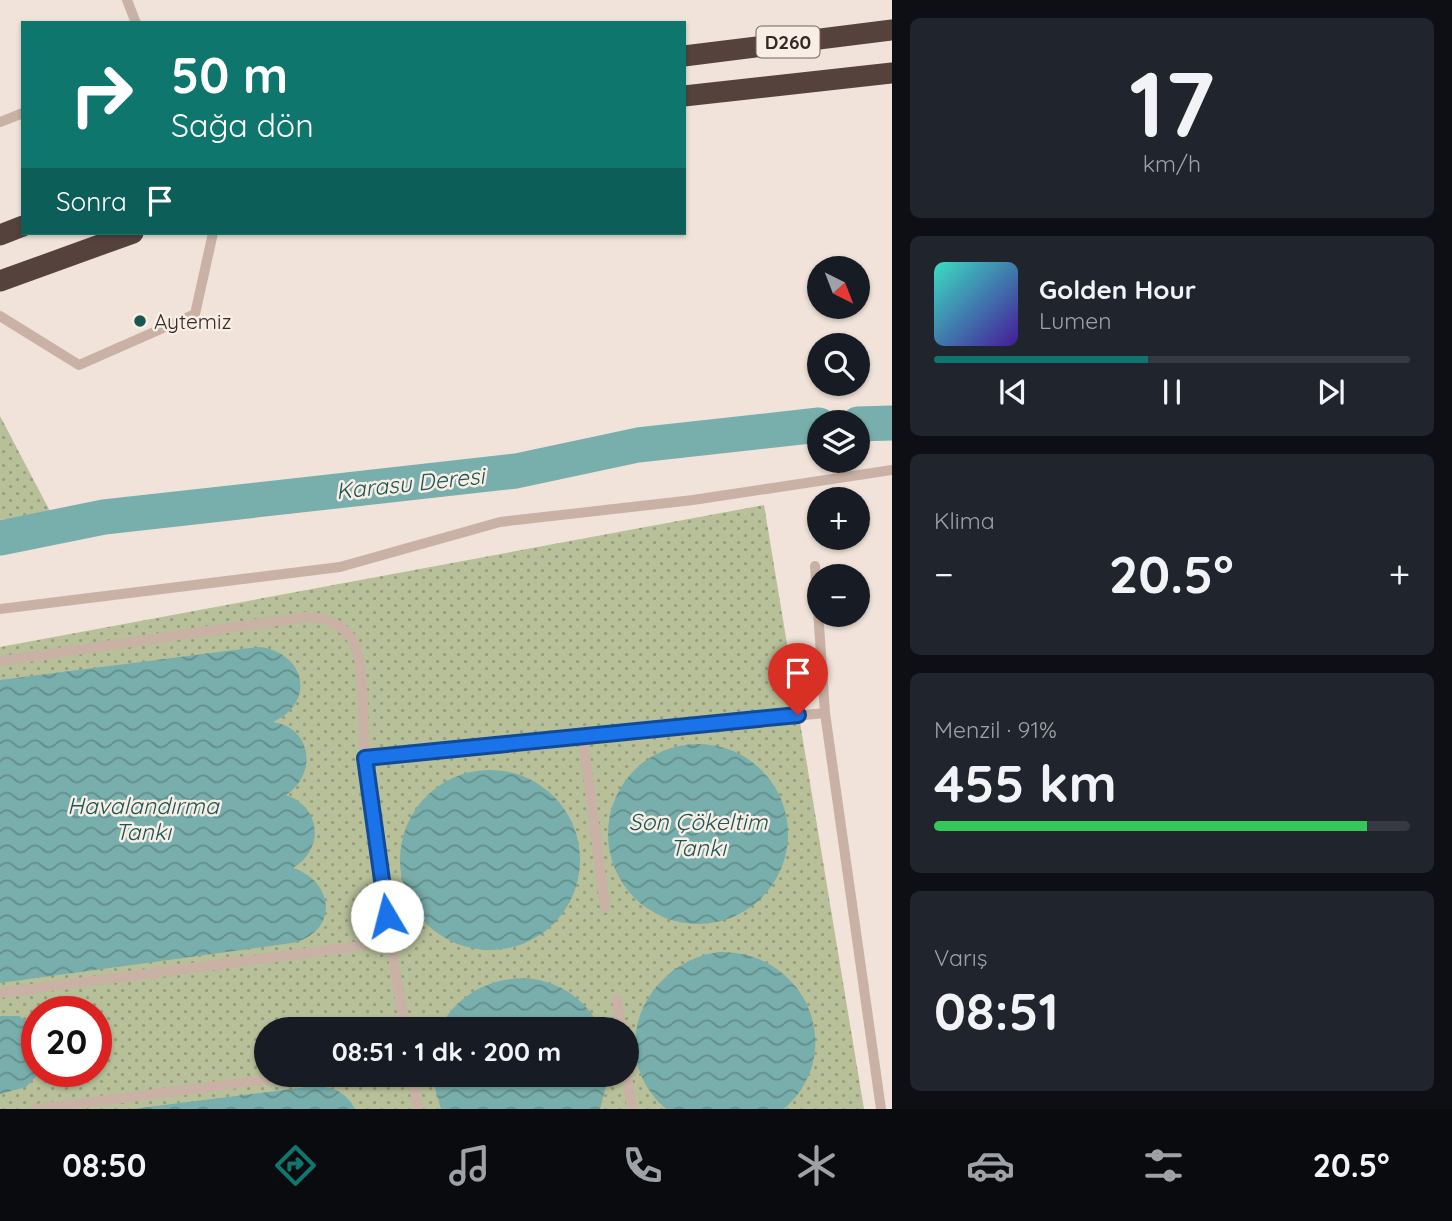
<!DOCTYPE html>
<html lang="tr">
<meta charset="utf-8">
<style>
body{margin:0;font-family:Quicksand,sans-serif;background:#20242c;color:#f1f3f6;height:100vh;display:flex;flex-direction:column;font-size:26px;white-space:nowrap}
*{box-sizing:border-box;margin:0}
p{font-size:23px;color:#9ea1a6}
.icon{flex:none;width:38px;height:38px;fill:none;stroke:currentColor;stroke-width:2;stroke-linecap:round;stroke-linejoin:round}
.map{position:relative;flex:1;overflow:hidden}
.drawer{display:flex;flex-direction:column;gap:18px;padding:18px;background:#0d0f14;width:560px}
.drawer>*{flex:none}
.top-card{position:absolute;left:21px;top:21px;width:665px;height:214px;border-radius:0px;box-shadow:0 2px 5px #0004;background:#0f766e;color:#fff;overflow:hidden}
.needle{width:46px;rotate:138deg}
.buttons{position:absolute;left:807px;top:256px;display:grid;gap:14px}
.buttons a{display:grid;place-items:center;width:63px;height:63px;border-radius:50%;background:#171b24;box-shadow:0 2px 5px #0004;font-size:35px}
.speed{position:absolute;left:21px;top:996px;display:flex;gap:14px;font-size:35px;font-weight:700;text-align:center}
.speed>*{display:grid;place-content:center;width:91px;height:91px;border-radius:50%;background:#171b24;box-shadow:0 2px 5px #0004;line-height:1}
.speed .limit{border:10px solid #d22;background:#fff;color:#111}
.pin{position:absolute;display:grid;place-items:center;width:60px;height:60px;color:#fff;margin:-72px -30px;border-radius:50% 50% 50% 0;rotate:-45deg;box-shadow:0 0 7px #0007}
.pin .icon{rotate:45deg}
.me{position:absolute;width:77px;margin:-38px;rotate:352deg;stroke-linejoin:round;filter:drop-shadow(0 0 5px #0008)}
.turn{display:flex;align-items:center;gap:24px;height:147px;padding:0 35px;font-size:32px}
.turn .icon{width:91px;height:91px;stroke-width:2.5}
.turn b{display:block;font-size:49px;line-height:60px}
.then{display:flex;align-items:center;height:66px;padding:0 35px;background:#0003;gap:14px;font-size:26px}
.big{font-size:52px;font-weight:800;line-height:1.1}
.drawer .tile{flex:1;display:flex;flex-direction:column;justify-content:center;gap:10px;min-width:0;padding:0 24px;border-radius:10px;background:#20242c}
.drawer .dial{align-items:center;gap:0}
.dial b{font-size:91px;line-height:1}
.song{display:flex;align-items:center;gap:21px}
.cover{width:84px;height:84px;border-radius:10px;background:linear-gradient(135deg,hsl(170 70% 55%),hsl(260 70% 35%))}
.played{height:7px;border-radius:4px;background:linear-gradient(90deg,#0f766e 45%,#363941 45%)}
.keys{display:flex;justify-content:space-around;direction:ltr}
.heat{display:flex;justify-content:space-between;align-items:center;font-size:38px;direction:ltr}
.charge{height:10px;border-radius:5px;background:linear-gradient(90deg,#34c759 91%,#363941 0)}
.trip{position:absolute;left:254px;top:1017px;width:385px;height:70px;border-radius:35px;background:#171b24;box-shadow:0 2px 5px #0004;font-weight:800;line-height:70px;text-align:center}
.menu{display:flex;height:112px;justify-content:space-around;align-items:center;background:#090b0e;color:#9ea1a6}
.menu .icon{width:49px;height:49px}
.menu .current{color:#0f766e}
.menu b{font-size:32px;color:#f1f3f6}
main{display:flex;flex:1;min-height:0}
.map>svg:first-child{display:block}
.grass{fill:url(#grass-dots);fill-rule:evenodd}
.water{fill:url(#water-waves)}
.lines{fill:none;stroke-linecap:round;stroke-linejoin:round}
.river{stroke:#78aeab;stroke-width:35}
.lane{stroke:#c9b2a5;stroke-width:10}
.highway{stroke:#56423d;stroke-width:21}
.route-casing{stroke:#114b97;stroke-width:18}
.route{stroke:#1a73e8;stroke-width:12}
.poi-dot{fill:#1c5654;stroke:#f9eee5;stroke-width:2.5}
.labels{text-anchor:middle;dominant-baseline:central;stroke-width:5;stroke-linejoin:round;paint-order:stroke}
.shield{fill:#f9eee5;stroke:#70645f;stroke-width:2}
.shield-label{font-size:19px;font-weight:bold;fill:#352926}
.poi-label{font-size:21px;fill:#352926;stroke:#f9eee5;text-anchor:start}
.water-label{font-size:23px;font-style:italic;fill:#1c5654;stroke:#f9eee5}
</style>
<main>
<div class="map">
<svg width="892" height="1109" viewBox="0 0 892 1109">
<defs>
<pattern id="grass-dots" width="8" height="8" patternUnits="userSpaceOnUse" patternTransform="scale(1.75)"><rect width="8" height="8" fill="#b7c099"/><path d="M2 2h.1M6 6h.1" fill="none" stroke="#969c7d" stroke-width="1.8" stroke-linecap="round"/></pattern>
<pattern id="water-waves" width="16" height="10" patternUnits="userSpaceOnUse" patternTransform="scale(1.75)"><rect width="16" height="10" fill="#78aeab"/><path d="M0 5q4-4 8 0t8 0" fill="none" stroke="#638e8b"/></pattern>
</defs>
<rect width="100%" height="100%" fill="#f1e3d9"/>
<g class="grass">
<path d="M0,416l52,99 -52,5z"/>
<path d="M764,505l100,604h-864v-462zM37,1012h59v59h-59zM266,1029h360v45h-360z"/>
</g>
<g class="water">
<path d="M258,647c47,4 59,55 15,75 40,6 44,53 13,73 35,12 39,54 7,73 43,14 45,65 -1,75l-292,40v-303z"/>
<circle cx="698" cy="834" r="90"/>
<circle cx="490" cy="860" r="90"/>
<path d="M718,952c86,-3 132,98 66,157h-118c-62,-54 -24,-145 52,-157z"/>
<path d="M525,978c34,3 60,20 76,51h-162c18,-34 48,-50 86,-51z"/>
<path d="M0,1016h19l18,13v42h4l-15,16 -26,7z"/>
<path d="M431,1075v-1l178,1 -9,34h-159z"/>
<path d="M316,1086c17,1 30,6 39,23h-223z"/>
</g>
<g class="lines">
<g class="river">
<path d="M858,424l34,-1"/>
<path d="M0,538l104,-21 412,-46 122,-26 181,-20"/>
</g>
<g class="lane">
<path d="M127,0l9,23"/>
<path d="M0,122l23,-9"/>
<path d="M0,316l79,49 116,-51 18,-81"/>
<path d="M815,566l10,147 56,396"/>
<path d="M0,609l340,-42 160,-45 193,-22 199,-30"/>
<path d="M0,661l305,-44c21,0 39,7 49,26 12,25 8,86 11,117 11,90 25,180 40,269"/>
<path d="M583,737l22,171"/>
<path d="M365,758l460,-45"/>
<path d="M0,993l391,-51"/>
<path d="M617,1000l4,29"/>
<path d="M626,1070l6,39"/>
<path d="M412,1074l6,35"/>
<path d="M36,1109l260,-33"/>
</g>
<g class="highway">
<path d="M684,56l208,-26"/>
<path d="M684,96l208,-23"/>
<path d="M0,235l23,-9"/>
<path d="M0,281l133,-48"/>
</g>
</g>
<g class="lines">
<defs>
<path id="route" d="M387,916l-22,-158 433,-43"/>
</defs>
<use href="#route" class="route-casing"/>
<use href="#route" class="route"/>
</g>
<circle class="poi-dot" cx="140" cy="321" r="7"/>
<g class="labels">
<rect class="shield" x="756.5" y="26.5" width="63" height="31" rx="5"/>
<g class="shield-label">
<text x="788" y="42">D260</text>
</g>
<g class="poi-label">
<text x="154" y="321">Aytemiz</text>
</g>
<g class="water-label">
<text transform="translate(410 483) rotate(-6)">Karasu Deresi</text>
<text x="143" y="805">Havalandırma<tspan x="143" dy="26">Tankı</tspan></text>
<text x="698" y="821">Son Çökeltim<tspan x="698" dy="26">Tankı</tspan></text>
</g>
</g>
</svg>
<div class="buttons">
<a><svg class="needle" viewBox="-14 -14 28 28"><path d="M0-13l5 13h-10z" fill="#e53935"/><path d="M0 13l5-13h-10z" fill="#9ea1a6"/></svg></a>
<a><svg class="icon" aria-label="search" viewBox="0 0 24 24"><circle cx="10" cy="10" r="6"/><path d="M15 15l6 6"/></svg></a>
<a><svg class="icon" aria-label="layers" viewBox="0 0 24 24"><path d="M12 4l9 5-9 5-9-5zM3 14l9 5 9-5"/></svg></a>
<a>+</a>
<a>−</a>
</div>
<div class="speed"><div class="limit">20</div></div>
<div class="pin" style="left:798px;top:715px;background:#d93025"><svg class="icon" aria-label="arrive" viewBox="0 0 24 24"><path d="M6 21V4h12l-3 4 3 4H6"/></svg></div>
<svg class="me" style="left:387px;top:916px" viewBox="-20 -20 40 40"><circle r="19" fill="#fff"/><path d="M0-13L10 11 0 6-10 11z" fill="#1a73e8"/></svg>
<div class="trip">08:51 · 1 dk · 200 m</div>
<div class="top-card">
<div class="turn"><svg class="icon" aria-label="right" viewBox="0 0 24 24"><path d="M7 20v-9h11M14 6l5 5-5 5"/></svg><div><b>50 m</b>Sağa dön</div></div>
<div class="then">Sonra<svg class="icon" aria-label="arrive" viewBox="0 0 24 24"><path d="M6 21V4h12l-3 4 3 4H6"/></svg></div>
</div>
</div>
<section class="drawer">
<div class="tile dial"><b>17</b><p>km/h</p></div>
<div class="tile">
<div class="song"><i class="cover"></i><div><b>Golden Hour</b><p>Lumen</p></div></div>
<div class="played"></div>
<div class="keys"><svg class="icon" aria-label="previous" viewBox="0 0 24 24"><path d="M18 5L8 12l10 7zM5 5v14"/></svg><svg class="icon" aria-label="pause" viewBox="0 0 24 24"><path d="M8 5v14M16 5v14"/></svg><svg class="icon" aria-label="next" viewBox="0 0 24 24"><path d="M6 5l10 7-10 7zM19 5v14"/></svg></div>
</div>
<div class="tile"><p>Klima</p>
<div class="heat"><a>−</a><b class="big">20.5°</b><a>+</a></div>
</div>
<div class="tile"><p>Menzil · 91%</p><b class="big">455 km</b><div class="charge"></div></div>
<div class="tile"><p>Varış</p><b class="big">08:51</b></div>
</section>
</main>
<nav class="menu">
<b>08:50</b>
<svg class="icon current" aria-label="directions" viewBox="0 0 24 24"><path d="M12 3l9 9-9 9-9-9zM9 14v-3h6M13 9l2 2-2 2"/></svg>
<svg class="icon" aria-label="music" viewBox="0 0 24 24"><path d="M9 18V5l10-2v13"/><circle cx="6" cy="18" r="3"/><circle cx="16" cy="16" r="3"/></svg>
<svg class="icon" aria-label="phone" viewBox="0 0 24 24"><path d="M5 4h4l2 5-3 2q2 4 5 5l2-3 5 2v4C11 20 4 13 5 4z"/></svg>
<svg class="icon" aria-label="climate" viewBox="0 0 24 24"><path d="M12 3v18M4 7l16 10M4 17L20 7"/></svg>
<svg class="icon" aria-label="car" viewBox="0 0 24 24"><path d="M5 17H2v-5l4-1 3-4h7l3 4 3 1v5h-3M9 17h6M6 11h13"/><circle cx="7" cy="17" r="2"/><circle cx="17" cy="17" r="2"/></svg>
<svg class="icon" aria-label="filters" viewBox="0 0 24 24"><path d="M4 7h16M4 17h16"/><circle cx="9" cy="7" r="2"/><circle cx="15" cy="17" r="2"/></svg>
<b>20.5°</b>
</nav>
